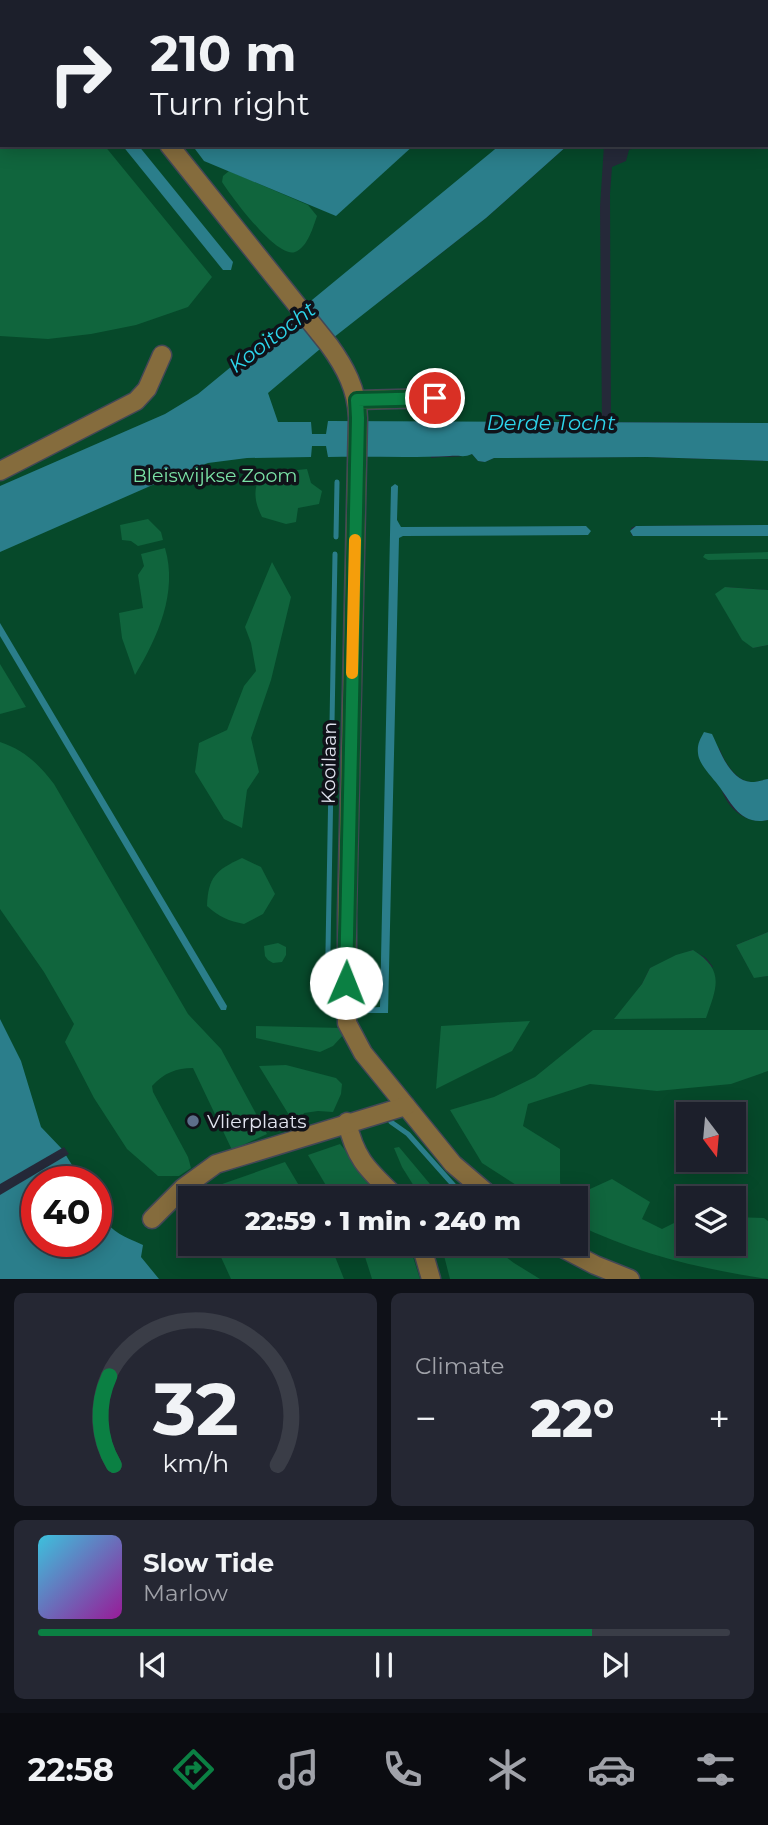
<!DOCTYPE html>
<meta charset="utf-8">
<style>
body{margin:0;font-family:Montserrat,sans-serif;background:#252733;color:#f1f3f6;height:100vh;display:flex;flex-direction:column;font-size:26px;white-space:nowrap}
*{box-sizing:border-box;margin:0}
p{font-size:23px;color:#a0a2a9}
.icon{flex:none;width:38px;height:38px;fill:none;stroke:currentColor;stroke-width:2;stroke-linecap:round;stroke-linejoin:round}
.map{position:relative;height:1279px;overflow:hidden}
.drawer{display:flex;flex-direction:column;gap:14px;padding:14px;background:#0f1118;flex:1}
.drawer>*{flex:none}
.banner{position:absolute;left:0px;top:0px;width:768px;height:147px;box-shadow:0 4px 18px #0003,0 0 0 2px #3a3d47;background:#1c1f2b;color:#f1f3f6;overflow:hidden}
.needle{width:46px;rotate:164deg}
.fabs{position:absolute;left:676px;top:1102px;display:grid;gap:14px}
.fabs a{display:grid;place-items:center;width:70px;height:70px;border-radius:0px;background:#1c1f2b;box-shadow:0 4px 18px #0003,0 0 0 2px #3a3d47;font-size:35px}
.speed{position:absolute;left:21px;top:1166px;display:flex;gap:14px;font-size:35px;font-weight:700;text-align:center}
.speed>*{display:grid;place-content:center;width:91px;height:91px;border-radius:50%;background:#1c1f2b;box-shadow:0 4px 18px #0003,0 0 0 2px #3a3d47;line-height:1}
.speed .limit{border:10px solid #d22;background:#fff;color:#111}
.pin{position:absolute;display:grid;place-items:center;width:60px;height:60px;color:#fff;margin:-30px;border:4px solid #fff;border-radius:50%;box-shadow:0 2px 7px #0007}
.me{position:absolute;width:77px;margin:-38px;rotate:1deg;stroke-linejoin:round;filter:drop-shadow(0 0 5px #0008)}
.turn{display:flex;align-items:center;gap:24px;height:147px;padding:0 35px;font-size:32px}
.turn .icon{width:91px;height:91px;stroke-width:2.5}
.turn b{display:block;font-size:49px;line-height:60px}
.big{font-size:52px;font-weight:800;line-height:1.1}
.drawer .tile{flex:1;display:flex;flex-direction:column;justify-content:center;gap:10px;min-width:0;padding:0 24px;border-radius:10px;background:#252733}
.drawer .dial{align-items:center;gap:0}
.dial svg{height:182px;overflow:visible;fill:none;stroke:#3a3d47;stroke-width:7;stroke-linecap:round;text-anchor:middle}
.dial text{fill:#f1f3f6;stroke:none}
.song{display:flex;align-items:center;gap:21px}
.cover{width:84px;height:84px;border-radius:10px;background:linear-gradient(135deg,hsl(190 70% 55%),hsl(300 70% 35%))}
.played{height:7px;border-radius:4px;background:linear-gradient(90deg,#0b8043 80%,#3a3d47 80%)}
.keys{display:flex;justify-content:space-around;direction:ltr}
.heat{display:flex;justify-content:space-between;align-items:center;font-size:38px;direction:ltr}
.drawer .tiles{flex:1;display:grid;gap:14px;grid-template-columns:1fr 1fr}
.tile:last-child{grid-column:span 2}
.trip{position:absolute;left:178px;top:1186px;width:410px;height:70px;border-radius:0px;background:#1c1f2b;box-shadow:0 4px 18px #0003,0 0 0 2px #3a3d47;font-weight:800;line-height:70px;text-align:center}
.tab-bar{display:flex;height:112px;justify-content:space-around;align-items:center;background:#0b0c11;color:#a0a2a9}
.tab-bar .icon{width:49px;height:49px}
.tab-bar .active{color:#0b8043}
.tab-bar b{font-size:32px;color:#f1f3f6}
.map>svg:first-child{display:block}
.green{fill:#06492a;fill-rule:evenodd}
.forest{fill:#10653d}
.water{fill:#2b7e8b}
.pier{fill:#252939}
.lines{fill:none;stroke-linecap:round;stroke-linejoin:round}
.stream{stroke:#2b7e8b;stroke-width:5}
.minor-casing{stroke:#434756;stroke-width:21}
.minor{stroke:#856c3d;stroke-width:18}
.route-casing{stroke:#07532c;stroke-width:18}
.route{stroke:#0b8043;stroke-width:12}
.slow{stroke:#f59e0b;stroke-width:12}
.service-dot{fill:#5c6f8a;stroke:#101219;stroke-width:2.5}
.labels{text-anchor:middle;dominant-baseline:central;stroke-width:7;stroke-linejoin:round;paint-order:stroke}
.park-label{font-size:19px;fill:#7ae2a6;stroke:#101219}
.street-label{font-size:19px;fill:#e1e4ef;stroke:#101219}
.poi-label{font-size:19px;fill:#e1e4ef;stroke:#101219;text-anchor:start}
.water-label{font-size:21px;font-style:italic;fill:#2dd5eb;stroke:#101219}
</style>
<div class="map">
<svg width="768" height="1279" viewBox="0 0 768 1279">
<rect width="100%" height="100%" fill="#252939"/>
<g class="green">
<path d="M0,0h679l-677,2v143h527l-150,157 107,-84 82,-73h36l-4,62 2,215h-177l6,36c12,-2 31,0 41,-4l6,7 7,1 9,-4 153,-1 121,4v64l-132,1 -5,2v6l2,2h135v54l-43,-3 28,61 15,-3v134c-5,1 -13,4 -18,3 -15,-2 -27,-22 -31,-35 1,12 -2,29 2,41 6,20 25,37 47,32v112l-32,13 18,32 14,-1v303h-655l-17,-38v-60h-43l-53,-86zM446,378l2,4 -2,26 -25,3 -12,-31zM692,950l14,8 7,9 -79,28 8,-11 8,-16zM688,1115h45v45h-45zM191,1199h385v45h-385zM688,1199h45v45h-45z"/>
<path d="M768,12v411l-157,-1 -1,-228 2,-27 14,-6 3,-11 14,-5h123z"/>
</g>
<g class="forest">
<path d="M0,83l2,62h102l108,132 -24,30 -52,18 -45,9 -43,5 -48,-3z"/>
<path d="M229,171l79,34 9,11c-4,11 -9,31 -22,36 -18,7 -64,-56 -73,-70l1,-6z"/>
<path d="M307,469l4,14 11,8 -3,13 -21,4 -2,14 -10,2 -24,-7c-7,-14 -10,-28 -1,-41l17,2 10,-7z"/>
<path d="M148,519l13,13 2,8 -25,6 -7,-5 -9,-1 -2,-15z"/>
<path d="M165,548c13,44 -7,89 -30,127l-13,-37 -3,-25 24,-5 -5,-33 6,-9 -3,-12z"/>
<path d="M768,552v7l-60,1 -5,-3 2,-3z"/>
<path d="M272,562l19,35 -20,83 -20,58 8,34 -12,18 -5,38 -18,-9 -29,-47 4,-29 28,-13 17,-44 12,-15 -5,-28 -6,-16z"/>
<path d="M725,587l43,3v55l-15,3 -11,-8 -27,-46z"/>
<path d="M0,664l26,43 -26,7z"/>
<path d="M0,742c24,8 39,22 54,42l134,230 33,35 46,85 -35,16 -39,-82c-17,0 -29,5 -41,18l1,6 35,65 3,11 -12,8h-21l-31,-27 -33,-51 -29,-56 9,-18 -30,-52 -44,-63z"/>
<path d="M242,858l19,9 14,27 -12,20 -19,10c-15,-3 -25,-7 -37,-18 1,-29 9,-36 35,-48z"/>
<path d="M768,932v44l-14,2 -18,-33z"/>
<path d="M278,943l8,4v8l-4,7 -9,1 -5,-3 -3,-4 -1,-10z"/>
<path d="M693,950c32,20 24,37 13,68l-92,1 28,-35 8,-16 26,-13z"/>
<path d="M530,1021l-18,30 -76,38 5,-63z"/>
<path d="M256,1026l87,2 2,5 -12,13 -13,6 -64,-14z"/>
<path d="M593,1030h175v41l-37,13 -74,7 -67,-7 -62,20 -5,22 37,23v33l2,12 28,-5 22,-10 38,23 -8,17 20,10 22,-11 4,3v23h45v-27l31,1 4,3v58c-67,-10 -131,-25 -192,-55v-25h-38l-56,-36 -32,-53 44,-13 41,-20z"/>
<path d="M286,1065l50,13 6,6 -1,10 -8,18 -15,-1 -14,2 -7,15 -38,-62z"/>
<path d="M340,1144l46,55h-52l-26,-44z"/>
<path d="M399,1147l41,49 3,3h-21l-20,-32 -8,-19z"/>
<path d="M285,1162l22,37h-116l-4,-7 15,-1z"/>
<path d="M215,1244h115l14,35h-113z"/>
<path d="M361,1244h48l11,35h-48z"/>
<path d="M441,1244h48l25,19 26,16h-90z"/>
</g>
<g class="water">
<path d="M79,0h230l4,2h-232z"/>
<path d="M122,145h16l95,117 -2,8h-8z"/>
<path d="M192,145h222l-78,71 -132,-55z"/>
<path d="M500,145h68l-82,73 -153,120 -65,55 10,29h33l1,12h14l2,-13 440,2v38l-121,-4 -153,1 -9,4 -7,-1 -6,-7c-8,4 -13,1 -22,2 -41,2 -81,0 -122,1l-2,-11h-14l-1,11 -64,1 -39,5 -35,13 -173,76v-66l165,-72 33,-20z"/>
<path d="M395,484l3,2 -1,34 4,7 185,-1 5,5 -3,4 -185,1 -4,2 -11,475h-23l-1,-5 16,-1 11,-520z"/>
<path d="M768,525v11h-135l-3,-5 6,-5z"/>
<path d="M0,623l227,383 -1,4h-5l-221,-374z"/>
<path d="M704,732l8,2c8,16 17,46 39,48 5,0 12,-2 17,-3v41c-28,6 -36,-17 -50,-35 -6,-8 -16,-18 -19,-27 -3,-11 0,-17 5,-26z"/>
<path d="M0,1019l21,42 20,66 21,22 20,32h-45v60h59v-31c17,23 23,24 47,35l-2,12 18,22h-159z"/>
</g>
<path class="pier" d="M64,1147l5,7 -69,41v-11z"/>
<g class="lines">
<g class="stream">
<path d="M336,537l1,-55"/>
<path d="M327,1007l8,-453"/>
<path d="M391,1122l17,12 56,63"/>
</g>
<defs>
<g id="minor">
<path d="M50,0l1,2"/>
<path d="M169,145l160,200c16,22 28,44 29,73l-11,496v109l16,30 90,111 41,35"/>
<path d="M357,400l78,-2"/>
<path d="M0,471l136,-70 11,-12 15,-34"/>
<path d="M347,1122c9,40 23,49 51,77"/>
<path d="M152,1219l31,-31 33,-24 190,-58"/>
<path d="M421,1244l10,35"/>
<path d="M555,1244l40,21 35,14"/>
</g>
</defs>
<use href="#minor" class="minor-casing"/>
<use href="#minor" class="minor"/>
</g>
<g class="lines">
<defs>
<path id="route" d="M346,983l12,-565 -1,-18 78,-2"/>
</defs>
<use href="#route" class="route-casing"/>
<use href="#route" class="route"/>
<path class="slow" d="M352,673l3,-133"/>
</g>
<circle class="service-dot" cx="193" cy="1121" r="7"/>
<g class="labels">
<g class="park-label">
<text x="215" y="475">Bleiswijkse Zoom</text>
</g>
<g class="street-label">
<text transform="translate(329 763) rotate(-89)">Kooilaan</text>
</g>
<g class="poi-label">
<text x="207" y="1121">Vlierplaats</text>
</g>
<g class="water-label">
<text transform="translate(272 337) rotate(-37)">Kooitocht</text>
<text x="551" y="422">Derde Tocht</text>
</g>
</g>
</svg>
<div class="fabs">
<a><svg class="needle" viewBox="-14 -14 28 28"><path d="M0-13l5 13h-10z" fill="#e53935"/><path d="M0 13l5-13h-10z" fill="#a0a2a9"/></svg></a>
<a><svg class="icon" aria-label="layers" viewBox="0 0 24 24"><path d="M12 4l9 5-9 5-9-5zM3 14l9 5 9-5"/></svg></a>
</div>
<div class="speed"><div class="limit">40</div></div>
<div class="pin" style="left:435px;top:398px;background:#d93025"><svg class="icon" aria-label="arrive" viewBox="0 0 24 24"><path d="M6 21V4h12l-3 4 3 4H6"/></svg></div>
<svg class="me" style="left:346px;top:983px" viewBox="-20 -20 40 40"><circle r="19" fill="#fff"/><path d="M0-13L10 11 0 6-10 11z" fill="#0b8043"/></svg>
<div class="trip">22:59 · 1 min · 240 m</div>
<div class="banner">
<div class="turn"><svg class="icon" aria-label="right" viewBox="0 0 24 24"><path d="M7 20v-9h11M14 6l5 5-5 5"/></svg><div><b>210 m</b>Turn right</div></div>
</div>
</div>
<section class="drawer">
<div class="tiles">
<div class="tile dial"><svg viewBox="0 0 100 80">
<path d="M14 69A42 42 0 1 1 86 69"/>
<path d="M14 69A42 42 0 0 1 12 30" stroke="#0b8043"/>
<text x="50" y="56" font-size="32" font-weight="700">32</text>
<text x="50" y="72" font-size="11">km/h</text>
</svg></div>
<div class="tile"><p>Climate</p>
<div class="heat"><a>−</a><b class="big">22°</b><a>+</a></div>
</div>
<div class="tile">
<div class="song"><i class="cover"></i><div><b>Slow Tide</b><p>Marlow</p></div></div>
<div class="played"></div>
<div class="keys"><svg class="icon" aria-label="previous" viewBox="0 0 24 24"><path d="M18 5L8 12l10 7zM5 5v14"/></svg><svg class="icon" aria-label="pause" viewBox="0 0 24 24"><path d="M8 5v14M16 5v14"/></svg><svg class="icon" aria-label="next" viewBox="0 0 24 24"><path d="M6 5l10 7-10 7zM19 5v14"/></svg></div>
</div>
</div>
</section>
<nav class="tab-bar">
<b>22:58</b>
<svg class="icon active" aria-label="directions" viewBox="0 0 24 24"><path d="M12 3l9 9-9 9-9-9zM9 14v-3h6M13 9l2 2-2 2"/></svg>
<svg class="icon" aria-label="music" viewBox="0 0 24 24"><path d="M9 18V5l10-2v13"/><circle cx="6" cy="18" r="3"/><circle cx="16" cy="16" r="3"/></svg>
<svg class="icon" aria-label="phone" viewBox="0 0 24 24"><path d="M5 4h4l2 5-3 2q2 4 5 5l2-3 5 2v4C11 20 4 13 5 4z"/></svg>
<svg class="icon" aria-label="climate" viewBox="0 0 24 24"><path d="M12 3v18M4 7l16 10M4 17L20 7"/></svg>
<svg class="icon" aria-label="car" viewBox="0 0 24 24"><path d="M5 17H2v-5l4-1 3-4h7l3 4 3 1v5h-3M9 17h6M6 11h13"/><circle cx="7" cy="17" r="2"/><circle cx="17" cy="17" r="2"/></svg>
<svg class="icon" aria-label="filters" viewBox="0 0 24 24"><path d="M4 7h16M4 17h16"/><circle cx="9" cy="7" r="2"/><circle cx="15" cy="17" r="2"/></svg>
</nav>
